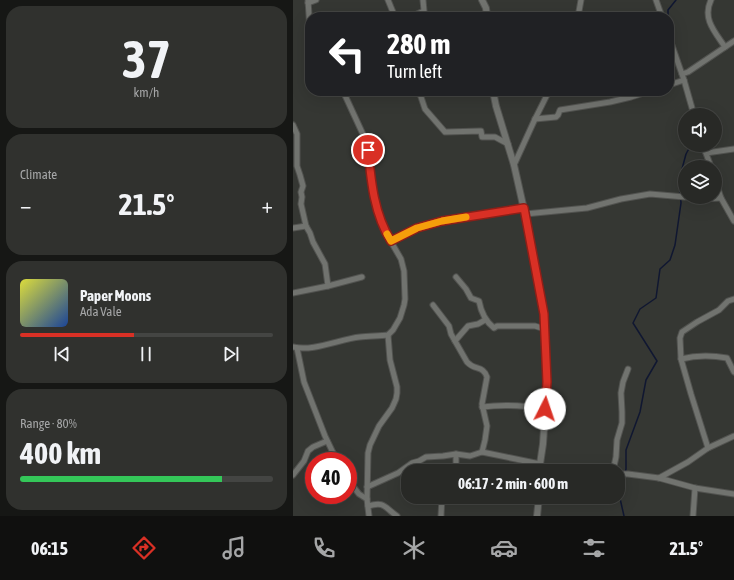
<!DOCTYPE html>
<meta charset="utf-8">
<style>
body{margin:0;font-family:"Asap Condensed",sans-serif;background:#30312e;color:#f1f3f6;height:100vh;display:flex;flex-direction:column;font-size:15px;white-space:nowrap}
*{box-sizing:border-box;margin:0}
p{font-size:13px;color:#a5a6a7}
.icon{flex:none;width:22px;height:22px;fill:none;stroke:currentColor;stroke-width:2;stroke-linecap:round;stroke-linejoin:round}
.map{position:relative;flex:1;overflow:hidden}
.sheet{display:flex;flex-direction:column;gap:6px;padding:6px;background:#161715;width:293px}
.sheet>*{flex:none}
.hud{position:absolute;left:12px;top:12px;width:369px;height:84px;border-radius:16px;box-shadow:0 4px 16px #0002,0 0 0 1px #444543;background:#202124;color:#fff;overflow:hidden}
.fabs{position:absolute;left:385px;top:108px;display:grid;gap:8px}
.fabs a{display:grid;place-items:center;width:44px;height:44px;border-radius:50%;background:#282926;box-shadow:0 4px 16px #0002,0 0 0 1px #444543;font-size:20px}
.speed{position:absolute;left:12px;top:452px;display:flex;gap:8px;font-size:20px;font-weight:700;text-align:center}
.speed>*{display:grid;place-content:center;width:52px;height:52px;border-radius:50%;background:#282926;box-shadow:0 4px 16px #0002,0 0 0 1px #444543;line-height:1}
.speed .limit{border:6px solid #d22;background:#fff;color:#111}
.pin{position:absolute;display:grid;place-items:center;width:34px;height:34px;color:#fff;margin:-17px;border:2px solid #fff;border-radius:50%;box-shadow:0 1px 4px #0007}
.me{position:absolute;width:44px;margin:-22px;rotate:4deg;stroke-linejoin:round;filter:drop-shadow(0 0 3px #0008)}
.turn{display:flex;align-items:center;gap:14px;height:84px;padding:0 16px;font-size:18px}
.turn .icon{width:52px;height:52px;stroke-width:2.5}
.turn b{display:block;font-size:28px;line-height:34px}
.big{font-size:30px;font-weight:700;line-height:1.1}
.sheet .card{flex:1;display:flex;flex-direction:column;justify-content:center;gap:6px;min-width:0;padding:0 14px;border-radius:16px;background:#30312e}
.sheet .dial{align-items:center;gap:0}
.dial b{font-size:52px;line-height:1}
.song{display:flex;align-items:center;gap:12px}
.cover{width:48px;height:48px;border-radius:6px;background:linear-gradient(135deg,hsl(60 70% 55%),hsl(220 70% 35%))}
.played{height:4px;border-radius:2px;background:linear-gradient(90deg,#d93025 45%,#444543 45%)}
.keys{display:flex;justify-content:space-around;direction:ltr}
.heat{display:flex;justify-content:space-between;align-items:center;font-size:22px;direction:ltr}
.charge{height:6px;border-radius:3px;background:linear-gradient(90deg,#34c759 80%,#444543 0)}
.trip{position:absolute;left:108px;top:464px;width:224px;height:40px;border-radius:16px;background:#282926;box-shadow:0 4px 16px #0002,0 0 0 1px #444543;font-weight:700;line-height:40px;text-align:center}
.tabs{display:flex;height:64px;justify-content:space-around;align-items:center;background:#10100f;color:#a5a6a7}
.tabs .icon{width:28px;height:28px}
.tabs .on{color:#d93025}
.tabs b{font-size:18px;color:#f1f3f6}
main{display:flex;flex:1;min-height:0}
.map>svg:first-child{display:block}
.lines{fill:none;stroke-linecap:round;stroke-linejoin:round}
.stream{stroke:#101731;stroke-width:1.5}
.minor-casing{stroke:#525350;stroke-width:7}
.tertiary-casing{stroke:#525350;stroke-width:8}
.minor{stroke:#71736f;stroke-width:5}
.tertiary{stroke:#71736f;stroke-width:6}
.route-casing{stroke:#8d1f18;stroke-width:10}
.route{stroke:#d93025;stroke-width:7}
.slow{stroke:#f59e0b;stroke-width:7}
</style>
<main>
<section class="sheet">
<div class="card dial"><b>37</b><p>km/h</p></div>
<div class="card"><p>Climate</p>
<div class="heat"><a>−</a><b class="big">21.5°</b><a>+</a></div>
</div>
<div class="card">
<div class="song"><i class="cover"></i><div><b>Paper Moons</b><p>Ada Vale</p></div></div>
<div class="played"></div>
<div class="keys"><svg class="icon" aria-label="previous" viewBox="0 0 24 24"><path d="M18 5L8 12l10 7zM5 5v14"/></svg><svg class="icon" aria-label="pause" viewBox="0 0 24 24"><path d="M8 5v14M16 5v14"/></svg><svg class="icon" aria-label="next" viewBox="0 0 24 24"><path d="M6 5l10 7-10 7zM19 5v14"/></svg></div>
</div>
<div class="card"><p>Range · 80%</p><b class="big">400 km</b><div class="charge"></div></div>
</section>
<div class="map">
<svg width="441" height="516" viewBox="0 0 441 516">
<rect width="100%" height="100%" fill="#353733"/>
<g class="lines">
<g class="stream">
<path d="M375,17v-7l8,-10"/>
<path d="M331,516l-5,-22 7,-25v-19l14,-38 6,-32 11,-19 -24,-38 7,-14 16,-11 4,-29 10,-9 5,-15 6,-42 -1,-13 2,-21 4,-15 5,-9"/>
</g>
<defs>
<g id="minor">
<path d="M15,0l2,30"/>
<path d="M95,0l7,17"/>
<path d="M363,0l6,17"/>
<path d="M418,0c-9,19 4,32 14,47"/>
<path d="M15,3l8,-3"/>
<path d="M122,17v-2l9,-4 -1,-11"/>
<path d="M285,17l3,-17"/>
<path d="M376,37l15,43 10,35"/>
<path d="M389,74l6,-2 46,-31"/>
<path d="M376,85l15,-5"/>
<path d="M126,91l6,18 20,23 36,-1 1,6h13l13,7"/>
<path d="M242,119l21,-2 2,-2 2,-5 50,-8 21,-5 19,-6"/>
<path d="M0,125l4,9v32l3,9 3,11 -2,6 1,5 -1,7 5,22 4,7 3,9 12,22 3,22"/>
<path d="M410,145l8,22"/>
<path d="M413,153l28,-4"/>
<path d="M221,165l21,-46 14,-28"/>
<path d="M422,180l6,18 13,23"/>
<path d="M395,197l13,2 20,-1"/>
<path d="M232,214l62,-6 34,-9 29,-5 35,3"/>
<path d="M0,228l13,-2"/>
<path d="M98,241l26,-13 25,-7 82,-14"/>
<path d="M163,277l10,12 5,9 8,3c2,11 6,20 15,27l3,-2h38l10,3"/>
<path d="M0,293l35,-7 34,-9"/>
<path d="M140,305l16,21 2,8 16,28c8,9 16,3 20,15l-5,27 5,22 -2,14 -3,12"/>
<path d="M162,341l13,-15 10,-2 7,-4"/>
<path d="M0,347c20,5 47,-8 67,-10 9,-1 19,-1 28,-2l5,-5 7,-12 4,-13 1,-6 -1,-28 -3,-12 -18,-31 -6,-20 -5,-18 -5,-47 -24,-52"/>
<path d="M4,348l7,34 21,54 12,25"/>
<path d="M388,359c16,-4 29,-4 46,-1l7,14"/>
<path d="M189,407c23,-3 40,-2 63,2"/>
<path d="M415,448l-17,-54 -10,-35 -1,-21 2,-6 15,-10 22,-12 9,-9 6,-2"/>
<path d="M160,471l3,-6v-11"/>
<path d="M320,471l3,-14 1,-17 5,-17v-11l-1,-19 2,-11 5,-13"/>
<path d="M325,474h10l31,4 36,10 39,6"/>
<path d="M0,475l11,-14 4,-10 5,-4 14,-6"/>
<path d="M366,478l29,-16 20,-14 26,-12"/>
<path d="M55,480l11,14 8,5"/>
<path d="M74,487l31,-14 14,-10 7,-2 7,-4 17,-1 13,-2 14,2 12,-4 58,12"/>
<path d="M75,506c17,-5 16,1 29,10"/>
<path d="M76,516l-2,-17 1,-46 2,-8 9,-19 13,-18 4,-9 1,-6v-6l-7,-27 -2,-25"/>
<path d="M148,516l1,-19"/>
<path d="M400,516l2,-28"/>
</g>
<g id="tertiary">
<path d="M189,0l4,8 1,9"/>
<path d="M200,91l3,15 18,59 11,49 19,100 3,68 -4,62 -3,20v7"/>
<path d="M244,516l2,-19"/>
</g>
</defs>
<use href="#minor" class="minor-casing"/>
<use href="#tertiary" class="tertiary-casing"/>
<use href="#minor" class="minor"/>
<use href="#tertiary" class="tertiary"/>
</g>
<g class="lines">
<defs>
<path id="route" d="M75,150c3,31 6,64 23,91l26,-13 25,-7 82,-13 20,106 3,68 -2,27"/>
</defs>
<use href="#route" class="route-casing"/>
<use href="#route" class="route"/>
<path class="slow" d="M94,234l4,7 26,-13 25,-7 24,-4"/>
</g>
</svg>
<div class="fabs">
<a><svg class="icon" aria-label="sound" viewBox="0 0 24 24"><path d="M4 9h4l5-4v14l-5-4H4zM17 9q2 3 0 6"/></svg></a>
<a><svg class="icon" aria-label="layers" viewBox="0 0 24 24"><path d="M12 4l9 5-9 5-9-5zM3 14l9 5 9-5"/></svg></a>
</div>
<div class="speed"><div class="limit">40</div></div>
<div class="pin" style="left:75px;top:150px;background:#d93025"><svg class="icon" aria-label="arrive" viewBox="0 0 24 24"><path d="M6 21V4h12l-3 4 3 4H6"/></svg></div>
<svg class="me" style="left:252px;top:409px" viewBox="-20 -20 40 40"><circle r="19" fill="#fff"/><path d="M0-13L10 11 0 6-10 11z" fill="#d93025"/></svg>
<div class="trip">06:17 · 2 min · 600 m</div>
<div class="hud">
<div class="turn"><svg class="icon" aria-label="left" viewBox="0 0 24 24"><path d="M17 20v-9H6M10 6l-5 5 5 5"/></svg><div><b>280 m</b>Turn left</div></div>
</div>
</div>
</main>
<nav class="tabs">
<b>06:15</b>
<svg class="icon on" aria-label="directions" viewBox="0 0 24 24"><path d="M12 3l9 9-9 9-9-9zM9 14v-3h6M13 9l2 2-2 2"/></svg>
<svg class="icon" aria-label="music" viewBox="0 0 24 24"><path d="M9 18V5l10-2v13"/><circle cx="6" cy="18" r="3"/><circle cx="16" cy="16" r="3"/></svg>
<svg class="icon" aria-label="phone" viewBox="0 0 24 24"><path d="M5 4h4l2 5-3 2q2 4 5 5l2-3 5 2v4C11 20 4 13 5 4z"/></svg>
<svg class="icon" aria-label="climate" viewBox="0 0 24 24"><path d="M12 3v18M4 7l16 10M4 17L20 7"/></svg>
<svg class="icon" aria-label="car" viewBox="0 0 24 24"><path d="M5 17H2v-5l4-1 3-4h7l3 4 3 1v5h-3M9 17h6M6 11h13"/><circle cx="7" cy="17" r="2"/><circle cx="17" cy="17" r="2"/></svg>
<svg class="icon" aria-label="filters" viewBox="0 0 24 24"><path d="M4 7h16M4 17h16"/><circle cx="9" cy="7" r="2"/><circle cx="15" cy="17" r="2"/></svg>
<b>21.5°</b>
</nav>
